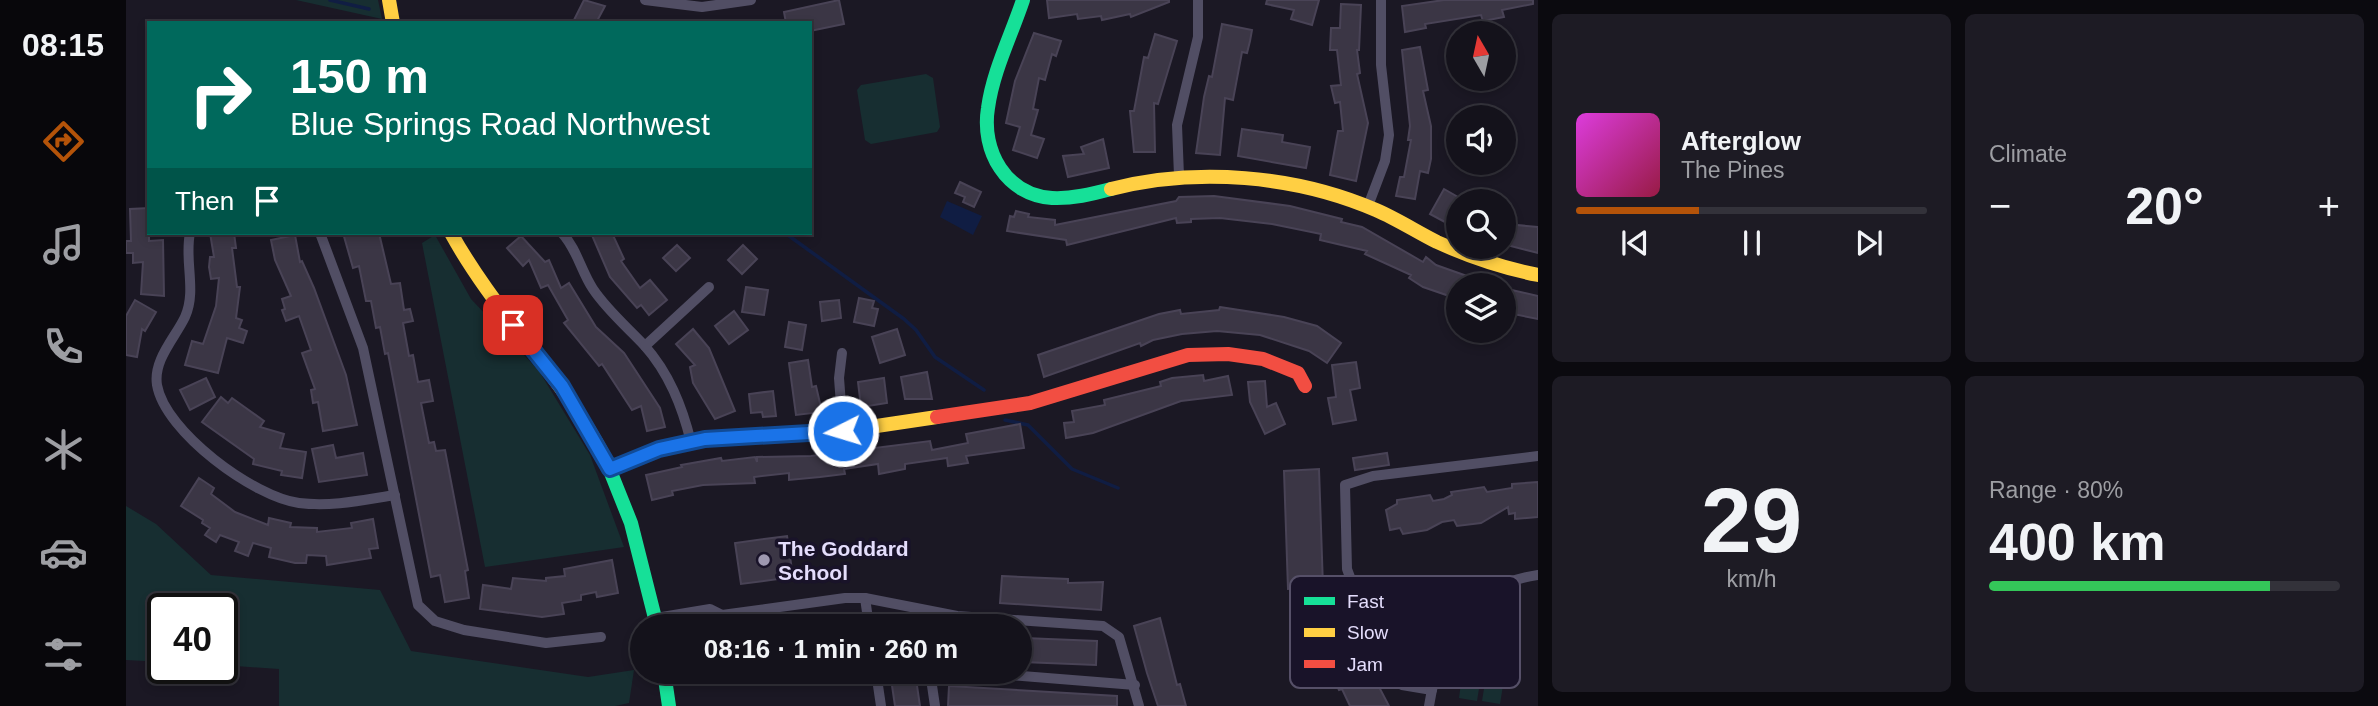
<!DOCTYPE html>
<meta charset="utf-8">
<style>
body{margin:0;font-family:Helvetica,sans-serif;background:#1d1b24;color:#f1f3f6;height:100vh;display:flex;flex-direction:column;font-size:26px;white-space:nowrap}
*{box-sizing:border-box;margin:0}
p{font-size:23px;color:#9d9ea3}
.icon{flex:none;width:38px;height:38px;fill:none;stroke:currentColor;stroke-width:2;stroke-linecap:round;stroke-linejoin:round}
.map{position:relative;flex:1;overflow:hidden}
.panel{display:flex;flex-direction:column;gap:14px;padding:14px;background:#0b0a0f;width:840px}
.panel>*{flex:none}
.hud{position:absolute;left:21px;top:21px;width:665px;height:214px;border-radius:0px;box-shadow:0 4px 10px #0003,0 0 0 2px #33323a;background:#00695c;color:#fff;overflow:hidden}
.needle{width:46px;rotate:351deg}
.tools{position:absolute;left:1320px;top:21px;display:grid;gap:14px}
.tools a{display:grid;place-items:center;width:70px;height:70px;border-radius:50%;background:#14121b;box-shadow:0 4px 10px #0003,0 0 0 2px #33323a;font-size:35px}
.speed{position:absolute;left:21px;top:593px;display:flex;gap:14px;font-size:35px;font-weight:700;text-align:center}
.speed>*{display:grid;place-content:center;width:91px;height:91px;border-radius:50%;background:#14121b;box-shadow:0 4px 10px #0003,0 0 0 2px #33323a;line-height:1}
.speed .limit{border:4px solid #111;border-radius:10px;background:#fff;color:#111}
.pin{position:absolute;display:grid;place-items:center;width:60px;height:60px;color:#fff;margin:-30px;border-radius:14px;box-shadow:0 4px 10px #0006}
.me{position:absolute;width:77px;margin:-38px;rotate:265deg;stroke-linejoin:round;filter:drop-shadow(0 0 5px #0008)}
.turn{display:flex;align-items:center;gap:24px;height:147px;padding:0 28px;font-size:32px}
.turn .icon{width:91px;height:91px;stroke-width:2.5}
.turn b{display:block;font-size:49px;line-height:60px}
.then{display:flex;align-items:center;height:66px;padding:0 28px;background:#0003;gap:14px;font-size:26px}
.big{font-size:52px;font-weight:700;line-height:1.1}
.panel .widget{flex:1;display:flex;flex-direction:column;justify-content:center;gap:10px;min-width:0;padding:0 24px;border-radius:10px;background:#1d1b24}
.panel .dial{align-items:center;gap:0}
.dial b{font-size:91px;line-height:1}
.song{display:flex;align-items:center;gap:21px}
.cover{width:84px;height:84px;border-radius:10px;background:linear-gradient(135deg,hsl(300 70% 55%),hsl(340 70% 35%))}
.played{height:7px;border-radius:4px;background:linear-gradient(90deg,#b45309 35%,#33323a 35%)}
.keys{display:flex;justify-content:space-around;direction:ltr}
.heat{display:flex;justify-content:space-between;align-items:center;font-size:38px;direction:ltr}
.charge{height:10px;border-radius:5px;background:linear-gradient(90deg,#34c759 80%,#33323a 0)}
.panel .tiles{flex:1;display:grid;gap:14px;grid-template-columns:repeat(2,1fr)}
.trip{position:absolute;left:504px;top:614px;width:402px;height:70px;border-radius:35px;background:#14121b;box-shadow:0 4px 10px #0003,0 0 0 2px #33323a;font-weight:700;line-height:70px;text-align:center}
main{display:flex;flex:1;min-height:0}
.dock{display:flex;flex-direction:column;width:126px;justify-content:space-around;align-items:center;background:#08070b;color:#9d9ea3}
.dock .icon{width:49px;height:49px}
.dock .on{color:#b45309}
.dock b{font-size:32px;color:#f1f3f6}
.map>svg:first-child{display:block}
.green{fill:#172e31}
.water{fill:#101d43}
.lines{fill:none;stroke-linecap:round;stroke-linejoin:round}
.stream{stroke:#101d43;stroke-width:3.5}
.building{fill:#3b3645;stroke:#494356;stroke-width:2}
.street{stroke:#514e64;stroke-width:10}
.fast{stroke:#16e098;stroke-width:14}
.slow{stroke:#ffcf43;stroke-width:14}
.jam{stroke:#f24e42;stroke-width:14}
.route-casing{stroke:#114b97;stroke-width:18}
.route{stroke:#1a73e8;stroke-width:12}
.poi-dot{fill:#9e98b0;stroke:#191329;stroke-width:2.5}
.labels{text-anchor:middle;dominant-baseline:central;stroke-width:7;stroke-linejoin:round;paint-order:stroke}
.poi-label{font-size:21px;font-weight:bold;fill:#e4ddfc;stroke:#191329;text-anchor:start}
.key{fill:#191329;stroke:#565068;stroke-width:2}
.key-label{font-size:19px;fill:#e4ddfc}
</style>
<main>
<nav class="dock">
<b>08:15</b>
<svg class="icon on" aria-label="directions" viewBox="0 0 24 24"><path d="M12 3l9 9-9 9-9-9zM9 14v-3h6M13 9l2 2-2 2"/></svg>
<svg class="icon" aria-label="music" viewBox="0 0 24 24"><path d="M9 18V5l10-2v13"/><circle cx="6" cy="18" r="3"/><circle cx="16" cy="16" r="3"/></svg>
<svg class="icon" aria-label="phone" viewBox="0 0 24 24"><path d="M5 4h4l2 5-3 2q2 4 5 5l2-3 5 2v4C11 20 4 13 5 4z"/></svg>
<svg class="icon" aria-label="climate" viewBox="0 0 24 24"><path d="M12 3v18M4 7l16 10M4 17L20 7"/></svg>
<svg class="icon" aria-label="car" viewBox="0 0 24 24"><path d="M5 17H2v-5l4-1 3-4h7l3 4 3 1v5h-3M9 17h6M6 11h13"/><circle cx="7" cy="17" r="2"/><circle cx="17" cy="17" r="2"/></svg>
<svg class="icon" aria-label="filters" viewBox="0 0 24 24"><path d="M4 7h16M4 17h16"/><circle cx="9" cy="7" r="2"/><circle cx="15" cy="17" r="2"/></svg>
</nav>
<div class="map">
<svg width="1412" height="706" viewBox="0 0 1412 706">
<rect width="100%" height="100%" fill="#1b1824"/>
<g class="green">
<path d="M170,0h82l4,19z"/>
<path d="M800,74l7,4 7,49 -3,5 -66,12 -6,-4 -8,-50 4,-5z"/>
<path d="M309,235l36,64 68,72 51,84 34,92 -139,20 -63,-324z"/>
<path d="M0,506l30,18 55,51 169,15 31,61 177,26 46,-7 -5,33 -14,3h-336v-37l-57,-4v-56h-59v53l-37,-2z"/>
<path d="M1338,661l19,3 -6,37 -18,-3z"/>
<path d="M1362,664l18,3 -6,37 -18,-3z"/>
</g>
<path class="water" d="M821,201l35,15 -9,19 -33,-18z"/>
<g class="lines">
<g class="stream">
<path d="M204,0l39,9"/>
<path d="M659,233l119,86 12,11 19,27 49,33"/>
<path d="M879,420l23,5 44,44 46,19"/>
</g>
</g>
<g class="building">
<path d="M458,0l21,6 -9,17 -22,-3z"/>
<path d="M713,0l5,24 -34,7v-8h-24l-2,-11z"/>
<path d="M921,0h122v2l-38,15 -1,-3 -28,6 -1,-4 -23,3 -1,-5 -28,4z"/>
<path d="M1141,0h52l-7,25 -21,-6 3,-9 -28,-6z"/>
<path d="M1318,0h89v4l-31,6 2,7 -21,4 -2,-6 -56,9 1,4 -21,4 -3,-26z"/>
<path d="M1215,4l20,1 -2,45h-2l3,23 -3,1 11,49 -12,58 -26,-6 8,-44h5l-3,-29 -5,1 -4,-17 10,-1 -4,-35h-7l1,-22h9z"/>
<path d="M1096,24l30,6 -2,11 -3,12 -5,-1 -9,48 -8,-2 -5,57 -24,-2 8,-56 5,-21 3,1z"/>
<path d="M908,33l27,8 -5,15 -4,-2 -7,26 -6,-2 -6,31 5,1 -7,25 13,4 -7,19 -24,-8 7,-23 -14,-4 9,-42z"/>
<path d="M1029,34l22,7 -19,63 -4,-1 1,49h-21l-4,-41h4l10,-54 4,1z"/>
<path d="M1294,47l8,43 -5,1 8,35v33l-3,14 -8,-2 -5,28 -19,-3 4,-19h4l7,-37h-3l2,-14 -8,-76z"/>
<path d="M1116,129l41,6 -1,7 28,5 -4,21 -68,-12z"/>
<path d="M977,139l6,29 -41,9 -5,-21 21,-2 -3,-7z"/>
<path d="M834,182l21,10 -7,15 -11,-5 2,-5 -10,-4z"/>
<path d="M1318,189l14,8v32l-28,-15z"/>
<path d="M1088,196l76,10 52,13 -1,3 21,5 61,35 3,-5 10,8 51,18 -1,2h-28v14l-35,-12 -14,-9 2,-3 -46,-21 2,-3 -47,-11 1,-6 -49,-10 -52,-6 -29,1v3l-14,1 -1,-5 -109,27 -1,-5 -59,-9 3,-15 4,1 2,-6 13,3 -1,3 27,3v5l121,-24 3,-4z"/>
<path d="M23,208v33l14,-1 1,56 -23,-2 2,-32 -10,1v-10h-7v-12h5l-1,-32z"/>
<path d="M1380,224l32,3v26l-35,-9z"/>
<path d="M84,233h24l2,15h-4l5,39h3l-4,31 6,2 -3,8 8,3 -4,12 -16,-5 -9,35 -33,-8 7,-24 11,3 13,-38 3,-28 -8,1 -2,-12 1,-10h4z"/>
<path d="M217,233h36l12,51 9,-1 4,27 6,-1 3,12 -10,2 6,33 4,-1 5,27 11,-2 4,21 -12,2 8,40 5,-1 2,9 9,-1 23,120 -3,1 4,27 -24,4 -5,-27 -9,2 -43,-224 -3,1 -5,-27 -4,1 -5,-27h-5l-7,-35 -6,2z"/>
<path d="M465,233h21l12,26 -3,2 19,27 10,-8 17,20 -18,15 -8,-10 -4,3 -27,-31z"/>
<path d="M169,235l5,27 2,-1 12,27 32,87 11,50 -34,6 -5,-29 -5,1 -2,-13 4,-1 -13,-36 9,-3 -12,-34 -13,5 -4,-11 3,-1 -3,-10 9,-3 -16,-36 -4,-20z"/>
<path d="M395,236l24,26 4,-2 12,28 8,-5 27,44 28,26 36,55 5,19 -18,4 -6,-25 -9,4 -30,-46 -3,2 -35,-43 4,-3 -20,-35 -7,3 -12,-28 -6,6 -16,-18z"/>
<path d="M551,245l13,13 -14,13 -13,-13z"/>
<path d="M617,245l14,14 -15,15 -14,-14z"/>
<path d="M620,287l22,3 -4,25 -22,-3z"/>
<path d="M1377,288l35,8v23l-35,-7z"/>
<path d="M733,298l15,3 -2,7 6,1 -4,17 -20,-4z"/>
<path d="M9,300l21,12 -11,19 -3,-2 -5,28 -11,-2v-39z"/>
<path d="M713,300l2,18 -19,3 -2,-19z"/>
<path d="M1094,307l64,10 33,9 24,17 -14,20 -18,-12 -49,-16 -43,-4 -35,3 -29,6 -12,6 -1,-3 -96,34 -6,-22 121,-41 21,-4 1,4 38,-4z"/>
<path d="M608,311l14,19 -19,14 -14,-18z"/>
<path d="M663,322l17,3 -4,25 -17,-3z"/>
<path d="M567,329l16,19 26,63 -20,8 -22,-36 -3,-16 5,-2 -19,-21z"/>
<path d="M771,329l8,26 -25,8 -8,-26z"/>
<path d="M682,360l4,27 4,-1 6,26 -26,3 -7,-52z"/>
<path d="M1230,362l4,26 -10,2 6,30 -23,4 -5,-26 8,-1 -4,-32z"/>
<path d="M801,372l5,27h-27l-4,-22z"/>
<path d="M1077,375l1,6 24,-5 4,19 -51,6 -88,32 -27,5 -2,-15 10,-1 -2,-11 33,-6 -1,-5 57,-14 -1,-4 12,-4z"/>
<path d="M80,378l9,19 -25,13 -10,-20z"/>
<path d="M758,378l3,25 -26,4 -3,-25z"/>
<path d="M1139,381l2,26 9,-4 9,21 -20,10 -15,-32 -2,-20z"/>
<path d="M647,391l3,25 -13,1 -1,-5 -11,1 -2,-19z"/>
<path d="M95,397l7,6 4,-5 32,23 -4,6 24,7 -4,14 26,4 -4,26 -21,-3 1,-4 -29,-7 1,-5 -52,-37z"/>
<path d="M894,424l4,24 -58,8 2,7 -20,3 -1,-8 -42,6v5l-26,5 -1,-10 -34,5 1,5 -25,3 -31,3v-7l-35,4 1,6 -52,2 -31,6 1,4 -21,5 -6,-25 36,-8 -1,-2 40,-7 1,3 33,-4 2,5v-5l54,-1 119,-15 2,9 36,-7 -2,-9z"/>
<path d="M207,445l3,13 27,-5 4,22 -48,7 -7,-33z"/>
<path d="M1261,453l2,12 -34,5 -2,-12z"/>
<path d="M1193,469l4,118 -35,2 -4,-118z"/>
<path d="M73,478l15,10 -3,6 24,18 33,13 1,-7 22,5 -1,4 27,1v4l35,-4 -1,-5 22,-4 5,29 -9,1 2,9 -44,7 -1,-9 -19,-1 -1,8h-11l-26,-6 2,-9 -18,-5 -5,13 -13,-5 4,-9 -19,-7 -4,7 -11,-7 5,-7 -8,-5 1,-3 -22,-14z"/>
<path d="M1412,482v35l-23,2v-6l-6,1 -1,-7 -27,16 -24,3 -3,-6 -12,2 -15,8 -24,4 -3,-6 -10,2 -4,-20 11,-6v-4l33,-5 3,6 11,-2 8,-4 -1,-3 33,-5 3,5 25,-4v-4z"/>
<path d="M661,536l6,41 -52,7 -6,-41z"/>
<path d="M486,560l6,33 -21,4 -1,-5 -15,3v5l-19,3 2,11 -22,3 -62,-8 3,-24 28,4 2,-11 33,3v-3l19,-2 -1,-7z"/>
<path d="M876,576l66,3v4l35,-1 -2,28 -101,-7z"/>
<path d="M1202,595l23,50 5,-2 33,63h-39l-8,-17 -3,1 -21,-44 -3,1 -15,-31 4,-2 -3,-6z"/>
<path d="M781,617l1,9h-29v-5z"/>
<path d="M1034,618l17,67 3,-1 6,22h-28l-11,-33 -13,-47z"/>
<path d="M898,638l73,3 -1,24 -73,-3z"/>
<path d="M764,672h25l5,34h-25z"/>
<path d="M823,686l168,10v10h-169z"/>
</g>
<g class="lines">
<g class="street">
<path d="M519,0l57,7 49,-7"/>
<path d="M1053,176l-2,-51 21,-88v-37"/>
<path d="M1242,206l17,-45 4,-26 -8,-70v-65"/>
<path d="M64,233c-6,27 7,58 -5,84 -10,21 -32,43 -28,68 8,47 97,112 142,118 33,4 64,-3 96,-8"/>
<path d="M194,233l43,115 55,257 17,16 29,9 82,13 55,-6"/>
<path d="M436,233c15,16 19,38 31,56 14,21 34,38 51,56 25,28 38,61 47,97"/>
<path d="M519,346l64,-59"/>
<path d="M716,353l-3,25 4,53"/>
<path d="M739,598l4,28"/>
<path d="M795,610l2,16"/>
<path d="M530,618l54,-9 12,6"/>
<path d="M563,626l23,-3 10,-8 123,-17h20l92,18 146,10 16,11 20,69"/>
<path d="M750,672l5,34"/>
<path d="M804,672l5,34"/>
<path d="M845,672l164,13"/>
<path d="M1306,690l-30,-5 -42,-81 -13,-35 -2,-84 28,-9 165,-20"/>
<path d="M1303,706c11,-67 34,-120 109,-131"/>
</g>
<g class="fast">
<path d="M897,0c-12,36 -30,71 -35,108 -7,43 18,87 64,90 20,1 40,-4 59,-9"/>
<path d="M479,458l26,65 26,103"/>
<path d="M538,672l5,34"/>
</g>
<g class="slow">
<path d="M263,0l4,23"/>
<path d="M985,189c85,-22 184,-14 265,21 21,9 41,22 61,32 33,15 66,26 101,33"/>
<path d="M325,233c44,80 111,143 154,225"/>
<path d="M484,469l49,-20 46,-10 138,-8 94,-14"/>
</g>
<path class="jam" d="M811,417l93,-14 158,-48 40,-1 35,5 35,14 7,13"/>
</g>
<g class="lines">
<defs>
<path id="route" d="M387,325l49,61 48,83 49,-20 46,-10 138,-8"/>
</defs>
<use href="#route" class="route-casing"/>
<use href="#route" class="route"/>
</g>
<circle class="poi-dot" cx="638" cy="560" r="7"/>
<g class="labels">
<g class="poi-label">
<text x="652" y="548">The Goddard<tspan x="652" dy="24">School</tspan></text>
</g>
</g>
<rect x="1164" y="576" width="230" height="112" rx="10" class="key"/>
<rect x="1178" y="597" width="31" height="8" fill="#16e098"/>
<rect x="1178" y="628" width="31" height="9" fill="#ffcf43"/>
<rect x="1178" y="660" width="31" height="8" fill="#f24e42"/>
<g class="key-label">
<text x="1221" y="608">Fast</text>
<text x="1221" y="639">Slow</text>
<text x="1221" y="671">Jam</text>
</g>
</svg>
<div class="tools">
<a><svg class="needle" viewBox="-14 -14 28 28"><path d="M0-13l5 13h-10z" fill="#e53935"/><path d="M0 13l5-13h-10z" fill="#9d9ea3"/></svg></a>
<a><svg class="icon" aria-label="sound" viewBox="0 0 24 24"><path d="M4 9h4l5-4v14l-5-4H4zM17 9q2 3 0 6"/></svg></a>
<a><svg class="icon" aria-label="search" viewBox="0 0 24 24"><circle cx="10" cy="10" r="6"/><path d="M15 15l6 6"/></svg></a>
<a><svg class="icon" aria-label="layers" viewBox="0 0 24 24"><path d="M12 4l9 5-9 5-9-5zM3 14l9 5 9-5"/></svg></a>
</div>
<div class="speed"><div class="limit">40</div></div>
<div class="pin" style="left:387px;top:325px;background:#d93025"><svg class="icon" aria-label="arrive" viewBox="0 0 24 24"><path d="M6 21V4h12l-3 4 3 4H6"/></svg></div>
<svg class="me" style="left:717px;top:431px" viewBox="-20 -20 40 40"><circle r="17" fill="#1a73e8" stroke="#fff" stroke-width="3"/><path d="M0-11L8 9 0 5-8 9z" fill="#fff"/></svg>
<div class="trip">08:16 · 1 min · 260 m</div>
<div class="hud">
<div class="turn"><svg class="icon" aria-label="right" viewBox="0 0 24 24"><path d="M7 20v-9h11M14 6l5 5-5 5"/></svg><div><b>150 m</b>Blue Springs Road Northwest</div></div>
<div class="then">Then<svg class="icon" aria-label="arrive" viewBox="0 0 24 24"><path d="M6 21V4h12l-3 4 3 4H6"/></svg></div>
</div>
</div>
<section class="panel">
<div class="tiles">
<div class="widget">
<div class="song"><i class="cover"></i><div><b>Afterglow</b><p>The Pines</p></div></div>
<div class="played"></div>
<div class="keys"><svg class="icon" aria-label="previous" viewBox="0 0 24 24"><path d="M18 5L8 12l10 7zM5 5v14"/></svg><svg class="icon" aria-label="pause" viewBox="0 0 24 24"><path d="M8 5v14M16 5v14"/></svg><svg class="icon" aria-label="next" viewBox="0 0 24 24"><path d="M6 5l10 7-10 7zM19 5v14"/></svg></div>
</div>
<div class="widget"><p>Climate</p>
<div class="heat"><a>−</a><b class="big">20°</b><a>+</a></div>
</div>
<div class="widget dial"><b>29</b><p>km/h</p></div>
<div class="widget"><p>Range · 80%</p><b class="big">400 km</b><div class="charge"></div></div>
</div>
</section>
</main>
